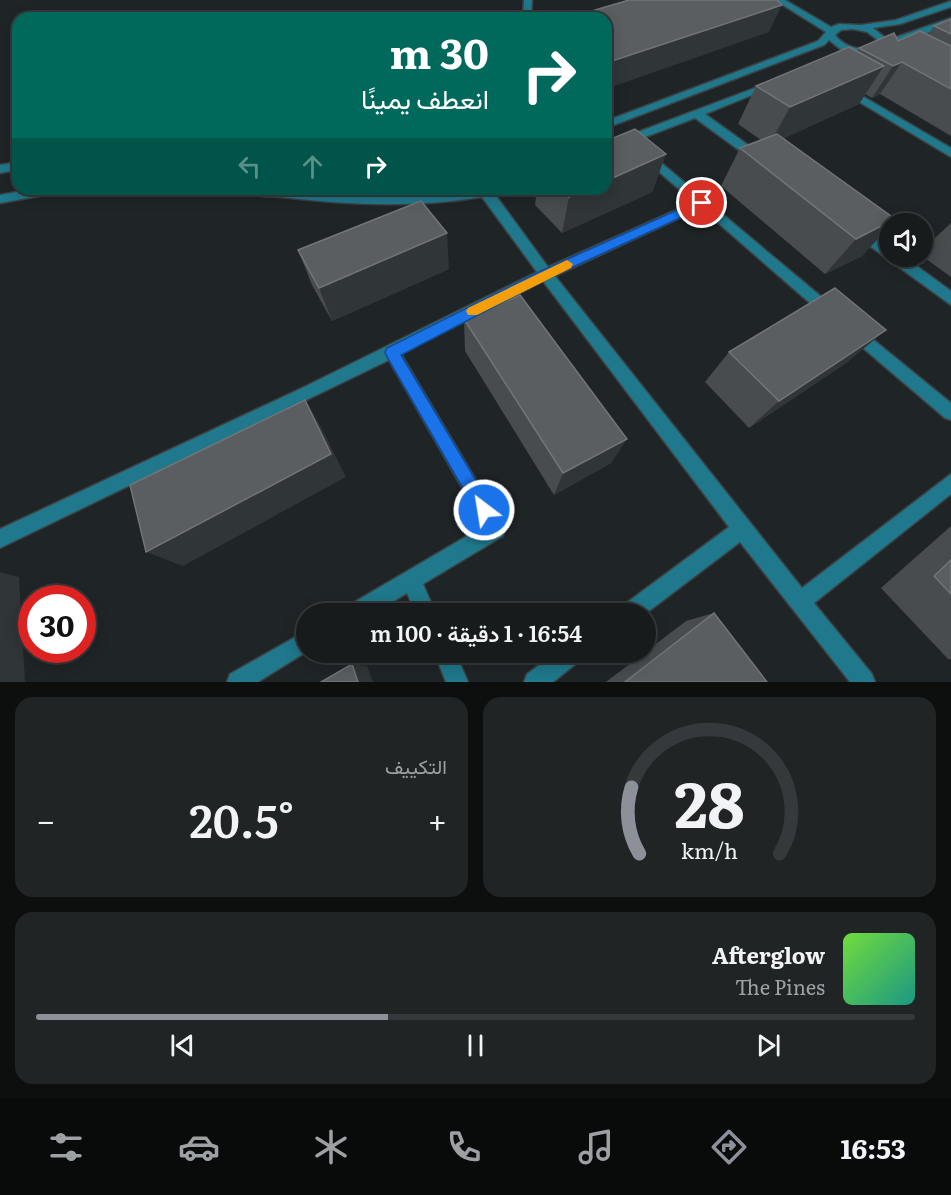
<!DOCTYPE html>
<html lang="ar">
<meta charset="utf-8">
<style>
body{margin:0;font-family:Literata,Vazirmatn,serif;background:#202425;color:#f1f3f6;direction:rtl;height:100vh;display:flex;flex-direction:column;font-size:22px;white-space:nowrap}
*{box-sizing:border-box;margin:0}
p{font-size:20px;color:#9ea1a3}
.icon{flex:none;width:33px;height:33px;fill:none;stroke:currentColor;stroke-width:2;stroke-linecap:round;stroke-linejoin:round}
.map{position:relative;height:682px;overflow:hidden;direction:ltr}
.side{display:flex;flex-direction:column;gap:15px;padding:15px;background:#0d0f0f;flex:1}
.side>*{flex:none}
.guide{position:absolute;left:12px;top:12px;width:600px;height:183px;border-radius:18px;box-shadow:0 3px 15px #0003,0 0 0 2px #36393b;direction:rtl;background:#00695c;color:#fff;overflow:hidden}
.buttons{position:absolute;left:879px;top:213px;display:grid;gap:12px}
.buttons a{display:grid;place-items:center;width:54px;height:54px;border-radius:50%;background:#171b1c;box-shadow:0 3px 15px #0003,0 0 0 2px #36393b;font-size:30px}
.speed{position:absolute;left:18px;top:585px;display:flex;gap:12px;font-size:30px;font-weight:700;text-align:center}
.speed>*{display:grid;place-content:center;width:78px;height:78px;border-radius:50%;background:#171b1c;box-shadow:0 3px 15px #0003,0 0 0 2px #36393b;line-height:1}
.speed .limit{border:9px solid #d22;background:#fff;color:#111}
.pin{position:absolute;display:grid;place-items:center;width:51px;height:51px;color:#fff;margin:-26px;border:3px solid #fff;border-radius:50%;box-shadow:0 2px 6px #0007}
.me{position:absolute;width:66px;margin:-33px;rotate:329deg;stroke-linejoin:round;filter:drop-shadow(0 0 4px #0008)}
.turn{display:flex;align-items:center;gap:21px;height:126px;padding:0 24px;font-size:27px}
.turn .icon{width:78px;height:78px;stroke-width:2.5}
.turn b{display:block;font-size:42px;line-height:51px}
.lanes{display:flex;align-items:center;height:57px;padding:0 24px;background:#0003;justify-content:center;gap:30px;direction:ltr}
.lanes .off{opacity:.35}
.big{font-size:45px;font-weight:600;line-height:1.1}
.side .tile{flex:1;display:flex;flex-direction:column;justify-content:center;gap:9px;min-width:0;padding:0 21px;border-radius:18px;background:#202425}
.side .dial{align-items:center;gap:0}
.dial svg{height:156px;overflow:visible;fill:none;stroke:#36393b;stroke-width:7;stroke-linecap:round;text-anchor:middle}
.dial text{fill:#f1f3f6;stroke:none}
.song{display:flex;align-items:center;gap:18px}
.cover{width:72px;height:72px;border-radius:9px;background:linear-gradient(135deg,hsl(100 70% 55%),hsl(170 70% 35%))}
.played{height:6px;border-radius:3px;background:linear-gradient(90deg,#8c9099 40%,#36393b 40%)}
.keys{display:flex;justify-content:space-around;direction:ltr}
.heat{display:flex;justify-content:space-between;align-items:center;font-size:33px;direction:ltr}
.side .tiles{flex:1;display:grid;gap:15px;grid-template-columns:1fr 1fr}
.tile:last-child{grid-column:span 2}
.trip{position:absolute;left:296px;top:603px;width:360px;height:60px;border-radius:30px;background:#171b1c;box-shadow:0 3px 15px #0003,0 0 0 2px #36393b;font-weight:600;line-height:60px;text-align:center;direction:rtl}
.tabs{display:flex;height:96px;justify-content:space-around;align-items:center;background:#090b0b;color:#9ea1a3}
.tabs .icon{width:42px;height:42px}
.tabs .active{color:#8c9099}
.tabs b{font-size:27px;color:#f1f3f6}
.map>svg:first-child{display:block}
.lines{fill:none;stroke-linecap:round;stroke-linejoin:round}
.minor-casing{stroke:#3c4143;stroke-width:3}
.minor{fill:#1f788b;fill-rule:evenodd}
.wall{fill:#484c4e}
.shaded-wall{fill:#303537}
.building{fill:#5a5e60;stroke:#717577;stroke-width:1.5}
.route{fill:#1a73e8;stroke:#114b97;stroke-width:1.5}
.slow{fill:#f59e0b}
</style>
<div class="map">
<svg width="951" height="682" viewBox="0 0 951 682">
<rect width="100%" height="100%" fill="#1f2426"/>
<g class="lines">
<defs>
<g id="minor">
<path d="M524,0h8l-1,18h-8z"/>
<path d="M775,0h10l46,27 8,-3 22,1 35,-5 55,-19v6l-51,17 -27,4 15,12 63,-22v6l-82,31 -26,-4 -14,-11 -5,5 -218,83v-7l212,-80 8,-9zM853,29l14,3 12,9 -1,5c-15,6 -33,2 -43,-11l6,-5z"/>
<path d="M768,83l9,2 -72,29 57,41v6h-8l-59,-43 -89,34v-8z"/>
<path d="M845,86l106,62v9l-110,-66 -1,-2z"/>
<path d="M647,151l189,158 2,4 -2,4h-10l-125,-109 -146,68 247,312 149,-114v20l-137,109 58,71 3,8h-25l-110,-140 -95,72h-27l3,-7 108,-80 -186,-246 -142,73 104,175 -2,7 -80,48 13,30h-20l-9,-21 -34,21h-30l3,-7 138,-81 -95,-166 -389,188v-19l302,-141 235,-116 -55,-75c-67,11 -133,8 -201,0 -11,-1 -32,0 -39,-8h40l116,7 93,-7 57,78 146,-65 -51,-44 -2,-3z"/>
<path d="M18,162v8l-18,3v-8z"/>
<path d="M33,189h29l-6,4 -56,10v-8z"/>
<path d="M857,225l33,22v9h13l48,35v14l-99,-72 -1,-3 1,-3z"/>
<path d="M854,326l5,2 92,75v17l-6,-2 -96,-82 -2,-4 2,-4z"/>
<path d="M306,631v21l-48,30h-31l3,-8z"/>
<path d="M434,652h21l13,30h-22z"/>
<path d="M557,652h28l-3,7 -29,23h-29l3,-8z"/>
</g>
</defs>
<use href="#minor" class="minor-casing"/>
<use href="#minor" class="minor"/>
</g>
<g class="wall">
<path d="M951,19v117l-71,-42 -8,4 -7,-4 -6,10 -75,34 107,86 -29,32 -37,18 -104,-88 19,-38 21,-8 -23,-16 18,-38 101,-35 2,-3 69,-13 6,-9z"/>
<path d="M666,154l-14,38 -90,41 -27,-28 2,-16h69z"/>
<path d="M951,223v54l-29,-21v-6z"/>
<path d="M298,250l151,19 -117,52 -20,-36z"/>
<path d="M464,319l147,144 -57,32 -89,-144z"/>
<path d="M729,352l120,9 -100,67 -44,-46z"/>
<path d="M951,526v133h-3l-67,-71z"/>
<path d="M714,613l53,69h-161l80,-61z"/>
</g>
<g class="shaded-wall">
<path d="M782,5l-13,27 -163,57v-26z"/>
<path d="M902,62l-22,32 -8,4 21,-32z"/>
<path d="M884,66l-25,38 -90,41 21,-38z"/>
<path d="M666,154l-14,38 -90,41 7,-36 18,-8h19v-8z"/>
<path d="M895,219l-4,5h-1v2l-28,30 -37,18 31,-35z"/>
<path d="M447,233l2,36 -117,52 -13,-33z"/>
<path d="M886,330l-37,31 -100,67 30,-27z"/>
<path d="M305,400l16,27 25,50 -163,89 -37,-14z"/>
<path d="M627,439l-16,24 -57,32 9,-22z"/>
<path d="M0,572l19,5 6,105h-25z"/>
<path d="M352,664l15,2 6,16h-15z"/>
</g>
<g class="building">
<path d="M629,0h148l5,5 -176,58v-45h-38z"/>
<path d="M951,19v15l-17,-8z"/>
<path d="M920,31l31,15v43l-49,-27 -9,4 -34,-18 35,-15 4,8z"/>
<path d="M849,47l35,19 -94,41 -34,-21z"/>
<path d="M635,129l31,25 -60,27v-40z"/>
<path d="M777,134l118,85 -39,20 -116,-91z"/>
<path d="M561,189h26l-18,8z"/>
<path d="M421,201l26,32 -128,55 -21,-38z"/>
<path d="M835,288l51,42 -107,71 -50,-49z"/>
<path d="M520,295l107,144 -64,34 -99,-154z"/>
<path d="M305,400l26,54 -185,98 -16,-67z"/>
<path d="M951,560v34l-17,-18z"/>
<path d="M714,613l53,69h-142z"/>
<path d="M352,664l6,18h-37z"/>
</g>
<path class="route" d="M702,199l5,4 -1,3 -157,72 -148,77 89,149 3,6 -3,6 -6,2 -5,-2 -92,-159 -2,-5 2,-4 154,-77z"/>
<path class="slow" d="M567,260l6,4 -2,4 -94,47h-9l-2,-4 2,-3z"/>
</svg>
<div class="buttons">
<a><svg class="icon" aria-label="sound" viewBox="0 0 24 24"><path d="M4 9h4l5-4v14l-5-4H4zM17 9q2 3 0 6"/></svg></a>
</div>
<div class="speed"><div class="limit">30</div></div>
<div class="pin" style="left:702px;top:203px;background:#d93025"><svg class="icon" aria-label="arrive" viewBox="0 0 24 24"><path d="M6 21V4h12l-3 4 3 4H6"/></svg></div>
<svg class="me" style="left:484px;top:510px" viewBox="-20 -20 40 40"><circle r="17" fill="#1a73e8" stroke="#fff" stroke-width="3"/><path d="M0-11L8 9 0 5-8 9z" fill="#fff"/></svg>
<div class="trip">16:54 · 1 دقيقة · 100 m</div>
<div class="guide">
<div class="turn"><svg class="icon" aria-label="right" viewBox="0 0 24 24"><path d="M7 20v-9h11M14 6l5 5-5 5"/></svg><div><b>30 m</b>انعطف يمينًا</div></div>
<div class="lanes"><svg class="icon off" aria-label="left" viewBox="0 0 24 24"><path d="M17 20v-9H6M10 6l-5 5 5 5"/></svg><svg class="icon off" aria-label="ahead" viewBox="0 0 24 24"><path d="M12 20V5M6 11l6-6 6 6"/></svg><svg class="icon" aria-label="right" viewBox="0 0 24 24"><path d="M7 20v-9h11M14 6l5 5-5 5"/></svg></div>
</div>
</div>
<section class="side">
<div class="tiles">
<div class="tile dial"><svg viewBox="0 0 100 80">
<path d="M14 69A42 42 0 1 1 86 69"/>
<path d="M14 69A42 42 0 0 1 10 35" stroke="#8c9099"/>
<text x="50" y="56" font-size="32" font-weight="700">28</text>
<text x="50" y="72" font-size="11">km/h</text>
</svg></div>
<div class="tile"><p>التكييف</p>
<div class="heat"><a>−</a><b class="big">20.5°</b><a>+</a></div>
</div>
<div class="tile">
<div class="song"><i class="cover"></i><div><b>Afterglow</b><p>The Pines</p></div></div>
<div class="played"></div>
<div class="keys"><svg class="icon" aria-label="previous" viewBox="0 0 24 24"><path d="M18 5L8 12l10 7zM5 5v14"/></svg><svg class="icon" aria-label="pause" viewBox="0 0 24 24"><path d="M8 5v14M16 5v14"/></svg><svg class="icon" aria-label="next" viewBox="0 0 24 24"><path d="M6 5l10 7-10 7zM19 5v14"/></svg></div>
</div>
</div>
</section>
<nav class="tabs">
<b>16:53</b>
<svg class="icon active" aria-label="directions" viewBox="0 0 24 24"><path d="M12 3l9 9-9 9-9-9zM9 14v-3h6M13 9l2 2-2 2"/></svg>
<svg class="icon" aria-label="music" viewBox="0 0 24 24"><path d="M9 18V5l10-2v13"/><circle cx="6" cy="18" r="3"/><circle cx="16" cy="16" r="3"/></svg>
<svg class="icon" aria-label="phone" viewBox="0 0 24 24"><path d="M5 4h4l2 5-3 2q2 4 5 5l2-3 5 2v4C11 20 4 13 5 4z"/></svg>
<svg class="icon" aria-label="climate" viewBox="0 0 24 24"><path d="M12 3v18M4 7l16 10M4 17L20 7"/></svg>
<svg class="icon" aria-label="car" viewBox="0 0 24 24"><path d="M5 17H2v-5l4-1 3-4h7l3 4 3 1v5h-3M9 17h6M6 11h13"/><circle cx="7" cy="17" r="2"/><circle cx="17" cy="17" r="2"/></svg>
<svg class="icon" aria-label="filters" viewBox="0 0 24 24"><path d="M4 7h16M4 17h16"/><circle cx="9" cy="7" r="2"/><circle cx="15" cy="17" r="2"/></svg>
</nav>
